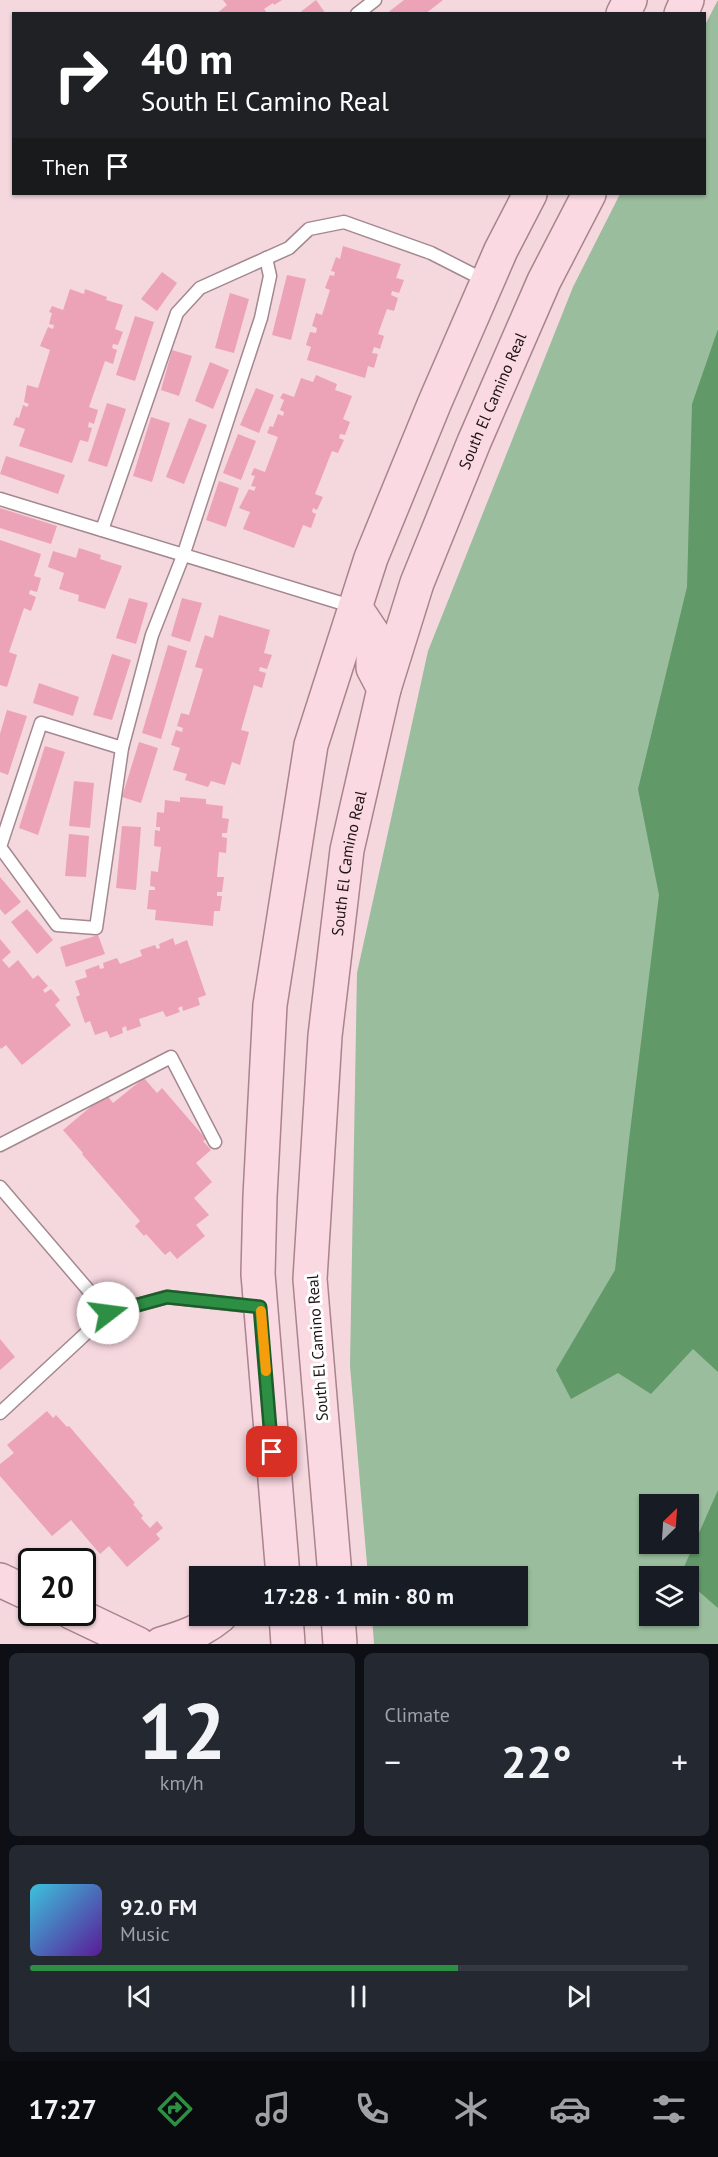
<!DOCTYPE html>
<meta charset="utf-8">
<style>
body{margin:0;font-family:"PT Sans",sans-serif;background:#242831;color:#f1f3f6;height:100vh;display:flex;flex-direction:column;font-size:22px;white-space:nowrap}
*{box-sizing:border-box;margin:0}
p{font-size:20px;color:#9ea1a6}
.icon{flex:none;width:33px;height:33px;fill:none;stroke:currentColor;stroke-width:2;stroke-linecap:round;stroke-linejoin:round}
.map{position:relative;height:1644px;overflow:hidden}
.drawer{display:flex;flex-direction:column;gap:9px;padding:9px;background:#0d0f14;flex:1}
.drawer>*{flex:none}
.hud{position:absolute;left:12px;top:12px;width:694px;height:183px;border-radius:0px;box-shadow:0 2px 4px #0004;background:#202124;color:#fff;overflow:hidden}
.needle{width:39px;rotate:25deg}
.buttons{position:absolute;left:639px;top:1494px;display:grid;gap:12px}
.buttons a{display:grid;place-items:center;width:60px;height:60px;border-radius:0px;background:#171b24;box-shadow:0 2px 4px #0004;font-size:30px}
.speed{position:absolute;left:18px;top:1548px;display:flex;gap:12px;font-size:30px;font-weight:700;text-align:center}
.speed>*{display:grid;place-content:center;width:78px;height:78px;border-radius:50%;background:#171b24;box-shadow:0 2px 4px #0004;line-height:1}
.speed .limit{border:3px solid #111;border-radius:9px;background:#fff;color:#111}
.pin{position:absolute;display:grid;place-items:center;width:51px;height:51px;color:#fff;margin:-26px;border-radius:12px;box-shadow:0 3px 9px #0006}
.me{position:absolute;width:66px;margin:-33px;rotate:75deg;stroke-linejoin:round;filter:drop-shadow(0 0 4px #0008)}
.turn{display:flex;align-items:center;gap:21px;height:126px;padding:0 30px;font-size:27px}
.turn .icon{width:78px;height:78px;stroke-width:2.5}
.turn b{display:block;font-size:42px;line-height:51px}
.then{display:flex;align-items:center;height:57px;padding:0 30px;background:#0003;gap:12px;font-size:22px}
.big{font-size:45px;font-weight:700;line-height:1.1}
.drawer .card{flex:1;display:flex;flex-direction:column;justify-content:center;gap:9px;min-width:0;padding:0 21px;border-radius:9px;background:#242831}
.drawer .dial{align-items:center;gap:0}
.dial b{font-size:78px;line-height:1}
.song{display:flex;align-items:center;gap:18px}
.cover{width:72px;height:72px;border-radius:9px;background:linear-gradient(135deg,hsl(190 70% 55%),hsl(270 70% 35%))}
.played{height:6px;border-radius:3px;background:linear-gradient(90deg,#2d8f43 65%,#363941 65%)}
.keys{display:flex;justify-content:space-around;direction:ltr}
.heat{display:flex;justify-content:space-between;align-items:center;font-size:33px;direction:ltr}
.drawer .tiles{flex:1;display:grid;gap:9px;grid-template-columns:1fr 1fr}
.card:last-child{grid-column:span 2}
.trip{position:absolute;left:189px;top:1566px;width:339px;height:60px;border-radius:0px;background:#171b24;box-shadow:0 2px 4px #0004;font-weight:700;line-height:60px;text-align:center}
.tabs{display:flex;height:96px;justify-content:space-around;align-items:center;background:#090b0e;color:#9ea1a6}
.tabs .icon{width:42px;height:42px}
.tabs .on{color:#2d8f43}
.tabs b{font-size:27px;color:#f1f3f6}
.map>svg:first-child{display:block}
.green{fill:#9abd9d;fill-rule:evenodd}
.water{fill:#629969}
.building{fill:#eda3b7}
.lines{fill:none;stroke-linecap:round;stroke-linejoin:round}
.lane-casing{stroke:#a3888f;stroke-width:15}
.primary-casing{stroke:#aa838d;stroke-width:36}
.lane{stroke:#fff;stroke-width:12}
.primary{stroke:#fad9e2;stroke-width:33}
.route-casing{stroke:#1d5d2c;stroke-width:15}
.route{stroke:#2d8f43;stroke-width:10}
.slow{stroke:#f59e0b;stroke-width:10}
.labels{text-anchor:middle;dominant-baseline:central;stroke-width:6;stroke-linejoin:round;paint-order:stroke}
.street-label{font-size:16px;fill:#1c1215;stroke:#fff}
</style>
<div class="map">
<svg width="718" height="1644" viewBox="0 0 718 1644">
<rect width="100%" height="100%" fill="#f5d7de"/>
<path class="green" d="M718,0v1644h-344l-2,-28h146v-40h-150l-18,-210 7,-393 71,-322 145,-364 47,-93h85v-169zM650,1504h38v40h-38zM650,1576h38v40h-38z"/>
<g class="water">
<path d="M718,329v1043l-25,-23 -42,45 -33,-21 -47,26 -15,-29 59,-100 14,-130 30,-245 -21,-106 49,-202 5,-183z"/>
<path d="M718,1490v118l-29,-25 -1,-7h-8z"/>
</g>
<g class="building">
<path d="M223,0h59l-8,5 -1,-2 -9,6 4,5h-52l11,-9z"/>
<path d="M316,0l10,14h-28z"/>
<path d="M404,0h39l-18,14h-39z"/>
<path d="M343,246l58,18 -5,14 8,2 -5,13 -7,-2 -1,4 7,3 -4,13 -7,-2 -9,25 6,2 -4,13 -6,-2 -2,6 6,1 -4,14 -6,-2 -3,12 -58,-18 4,-13 -5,-2 4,-13 6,1 1,-5 -5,-2 4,-13 6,2 8,-25 -5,-2 5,-13 4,1 1,-4 -4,-1 5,-14 4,2z"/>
<path d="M162,272l15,11 -20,28 -16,-12z"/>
<path d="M287,275l19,4 -15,61 -19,-5z"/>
<path d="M70,289l14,5 1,-5 22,8 -1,3 17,5 -8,24 8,3 -5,13 -5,-1 -1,4 5,2 -4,14 -8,-3 -16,46 9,3 -4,14 -5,-2 -1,5 4,1 -4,14 -8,-2 -8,23 -53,-17 6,-17 -12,-4 3,-8 3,1 4,-13 4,2 2,-3 -5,-2 3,-17 11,3 12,-38 -10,-4 8,-19 5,2 1,-4 -5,-1 3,-11 -3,-1 3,-6 11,4z"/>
<path d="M230,293l19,6 -15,54 -19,-5z"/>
<path d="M135,316l19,6 -19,59 -19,-6z"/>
<path d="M172,350l20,6 -13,40 -18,-6z"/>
<path d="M210,362l19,8 -16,39 -18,-8z"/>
<path d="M316,375l21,9 -2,6 17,6 -9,23 7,3 -5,13 -5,-1 -1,4 5,2 -6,13 -6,-2 -17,43 8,3 -6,13 -4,-2 -1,4 4,2 -5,14 -8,-3 -9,23 -51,-19 7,-17 -11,-4 10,-19 5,2 2,-4 -5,-1 4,-10 -4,-1 3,-7 11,4 13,-35 -11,-4 3,-7 3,1 5,-13 5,2 1,-4 -4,-2 4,-10 -4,-2 3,-5 11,4 7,-19 12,4z"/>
<path d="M256,388l18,7 -15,38 -19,-8z"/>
<path d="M107,403l19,6 -19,58 -19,-6z"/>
<path d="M151,417l19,6 -18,59 -19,-6z"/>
<path d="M189,418l18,7 -23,59 -18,-7z"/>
<path d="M238,434l18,7 -15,39 -18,-7z"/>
<path d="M6,456l59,19 -7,19 -58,-20z"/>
<path d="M219,481l20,7 -13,39 -20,-7z"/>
<path d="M0,508l57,18 -6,18 -51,-16z"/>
<path d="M0,540l41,14 -7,22 7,2 -4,14 -7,-2 -1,4 7,3 -5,14 -7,-3 -15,44 8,3 -10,32 -7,-2z"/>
<path d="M79,548l22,7 -1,4 22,7 -17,43 -27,-8 1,-6 -20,-6 5,-16 -16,-6 5,-16 23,7z"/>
<path d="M129,598l19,5 -12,41 -20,-6z"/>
<path d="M182,598l20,5 -12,39 -19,-6z"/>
<path d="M219,615l51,15 -6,23 8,2 -5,14 -7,-2 -1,4 7,2 -4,15 -8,-3 -13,45 8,2 -9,33 -8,-3 -7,23 -14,-4 -3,6 -23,-7 2,-6 -14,-4 7,-22 -9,-3 5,-15 6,2 1,-4 -6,-2 4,-13 8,2 14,-46 -8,-2 10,-32 8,3z"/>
<path d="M168,645l19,6 -26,88 -19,-6z"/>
<path d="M112,654l19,6 -19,60 -19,-5z"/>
<path d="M39,683l40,14 -6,19 -40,-13z"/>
<path d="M7,710l20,6 -19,59 -8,-3v-38z"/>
<path d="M139,742l19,6 -17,55 -19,-6z"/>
<path d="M45,746l20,6 -27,83 -19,-7z"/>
<path d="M74,781l20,2 -4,45 -21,-2z"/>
<path d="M180,797l26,2v5l17,2 -1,12 7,1 -2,14h-5v4l5,1 -1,15 -7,-1 -2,25h7l-2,15h-5v4h5l-2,15h-6l-1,15 -58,-6 1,-10 -9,-1 2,-19h6v-3l-5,-1 1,-15 7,1 3,-25 -7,-1 1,-16 5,1v-4h-4l1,-15 7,1 1,-13 15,2z"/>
<path d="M122,826l19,1 -5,63 -20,-2z"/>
<path d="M69,834l20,2 -3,41 -21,-1z"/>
<path d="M0,877l21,25 -16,13 -5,-6z"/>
<path d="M27,909l26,31 -16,14 -26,-32z"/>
<path d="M98,935l7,19 -39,13 -6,-20z"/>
<path d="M173,938l2,7 12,-5 19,55 -8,3 2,7 -17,6 -1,-5 -4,2 2,4 -14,5 -3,-6 -24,8 2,7 -14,5 -1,-5 -4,2 1,5 -13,5 -3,-7 -12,4 -5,-14 -5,2 -9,-26 4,-2 -5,-14 12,-4 -2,-7 14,-5 1,4 4,-1 -1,-5 14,-5 3,6 22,-8 -2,-6 15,-5 2,4 3,-1 -1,-4z"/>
<path d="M0,939l11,13 -9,8 7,8 9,-8 15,19 5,-4 10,11 -5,4 2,3 6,-4 9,11 -5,5 16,20 -49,40 -16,-20 -5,4 -1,-2z"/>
<path d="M144,1078l13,15 5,-5 44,51 -3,2 8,9 -15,13 16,19 -18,16 15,17 -13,10 9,11 -28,23 -7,-8 -5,4 -19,-21 -2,2 -9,-10 5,-5 -58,-67 1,-1 -20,-23 43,-36 7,9z"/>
<path d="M0,1339l15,18 -15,13z"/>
<path d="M47,1411l6,7 3,-3 11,12 2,-1 66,77 -2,1 10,12 -2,2 9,10 7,-7 6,7 -7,6 4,5 -33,28 -18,-21 -9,8 -29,-34 -19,16 -52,-60v-12l14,-11 -7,-8z"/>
</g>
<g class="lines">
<defs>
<g id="lane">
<path d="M357,14l18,-14"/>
<path d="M0,499l354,108"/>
<path d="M102,530l75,-217 23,-25 89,-40 20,-19 35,-7 87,31 55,28"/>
<path d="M41,723l81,25 -26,180 -39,-3 -57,-78z"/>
<path d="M122,748l30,-113 31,-79 78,-238 9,-42 -4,-18"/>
<path d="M0,1145l171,-88 44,85"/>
<path d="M0,1187l108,126"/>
<path d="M0,1413l108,-100 59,-16 92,10"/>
</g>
<g id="primary">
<path d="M623,14l7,-14"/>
<path d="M681,14l6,-14"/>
<path d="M355,607l18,27v34l11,21"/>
<path d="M283,1576l-25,-302 2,-77 10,-192 41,-260 60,-187 64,-156 66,-152 29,-56"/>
<path id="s1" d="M335,1576l-25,-297 15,-243 22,-186 37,-161 33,-106 57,-141 70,-161 45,-87"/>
<path d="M0,1580l32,15"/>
<path d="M71,1612l67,32"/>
<path d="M286,1616l2,28"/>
<path d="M338,1616l2,28"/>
<path d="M161,1644c23,-7 41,-13 59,-28"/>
</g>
</defs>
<use href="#lane" class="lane-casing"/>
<use href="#primary" class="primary-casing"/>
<use href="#lane" class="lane"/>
<use href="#primary" class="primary"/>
</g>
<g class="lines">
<defs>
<path id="route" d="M108,1313l59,-16 93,10 12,145"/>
</defs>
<use href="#route" class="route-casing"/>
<use href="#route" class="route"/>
<path class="slow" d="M261,1311l5,60"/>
</g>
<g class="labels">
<g class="street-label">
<text stroke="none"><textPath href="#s1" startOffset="1202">South El Camino Real</textPath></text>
<text stroke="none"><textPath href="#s1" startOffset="716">South El Camino Real</textPath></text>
<text transform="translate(317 1348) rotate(-94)">South El Camino Real</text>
</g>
</g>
</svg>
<div class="buttons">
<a><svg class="needle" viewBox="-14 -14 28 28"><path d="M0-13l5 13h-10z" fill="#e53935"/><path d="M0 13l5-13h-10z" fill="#9ea1a6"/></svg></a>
<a><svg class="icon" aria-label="layers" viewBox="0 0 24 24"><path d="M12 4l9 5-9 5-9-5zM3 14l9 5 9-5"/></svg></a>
</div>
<div class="speed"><div class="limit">20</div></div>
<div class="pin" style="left:272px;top:1452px;background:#d93025"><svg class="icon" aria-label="arrive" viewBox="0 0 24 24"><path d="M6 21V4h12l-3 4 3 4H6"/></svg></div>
<svg class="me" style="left:108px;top:1313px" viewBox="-20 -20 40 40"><circle r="19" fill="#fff"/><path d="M0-13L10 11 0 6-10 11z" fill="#2d8f43"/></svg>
<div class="trip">17:28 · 1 min · 80 m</div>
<div class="hud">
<div class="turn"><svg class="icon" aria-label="right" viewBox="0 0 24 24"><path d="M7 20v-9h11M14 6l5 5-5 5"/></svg><div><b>40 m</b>South El Camino Real</div></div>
<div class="then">Then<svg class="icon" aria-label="arrive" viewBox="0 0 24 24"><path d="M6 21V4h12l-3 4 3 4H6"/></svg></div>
</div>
</div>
<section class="drawer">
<div class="tiles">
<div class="card dial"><b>12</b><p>km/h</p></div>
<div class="card"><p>Climate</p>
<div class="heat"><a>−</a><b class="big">22°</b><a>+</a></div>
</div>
<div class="card">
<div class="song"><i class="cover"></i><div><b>92.0 FM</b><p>Music</p></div></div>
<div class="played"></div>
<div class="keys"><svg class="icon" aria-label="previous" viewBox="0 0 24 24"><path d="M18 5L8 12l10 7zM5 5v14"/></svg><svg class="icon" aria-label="pause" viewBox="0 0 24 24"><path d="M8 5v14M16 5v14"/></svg><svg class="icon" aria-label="next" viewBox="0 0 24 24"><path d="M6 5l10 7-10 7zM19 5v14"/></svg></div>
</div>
</div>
</section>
<nav class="tabs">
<b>17:27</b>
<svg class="icon on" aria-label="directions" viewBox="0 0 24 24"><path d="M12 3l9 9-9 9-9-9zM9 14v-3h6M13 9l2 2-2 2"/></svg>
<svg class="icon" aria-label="music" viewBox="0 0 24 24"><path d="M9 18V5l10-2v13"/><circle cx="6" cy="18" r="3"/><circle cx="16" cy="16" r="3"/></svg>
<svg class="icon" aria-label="phone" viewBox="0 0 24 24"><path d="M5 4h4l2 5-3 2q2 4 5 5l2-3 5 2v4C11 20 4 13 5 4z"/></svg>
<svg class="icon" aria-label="climate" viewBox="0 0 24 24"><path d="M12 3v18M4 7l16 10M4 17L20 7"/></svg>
<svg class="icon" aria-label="car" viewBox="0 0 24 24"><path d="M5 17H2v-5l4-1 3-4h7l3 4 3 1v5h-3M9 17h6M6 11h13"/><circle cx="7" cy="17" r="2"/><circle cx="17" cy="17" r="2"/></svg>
<svg class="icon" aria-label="filters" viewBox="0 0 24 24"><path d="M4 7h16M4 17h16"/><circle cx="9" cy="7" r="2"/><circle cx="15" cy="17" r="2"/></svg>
</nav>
